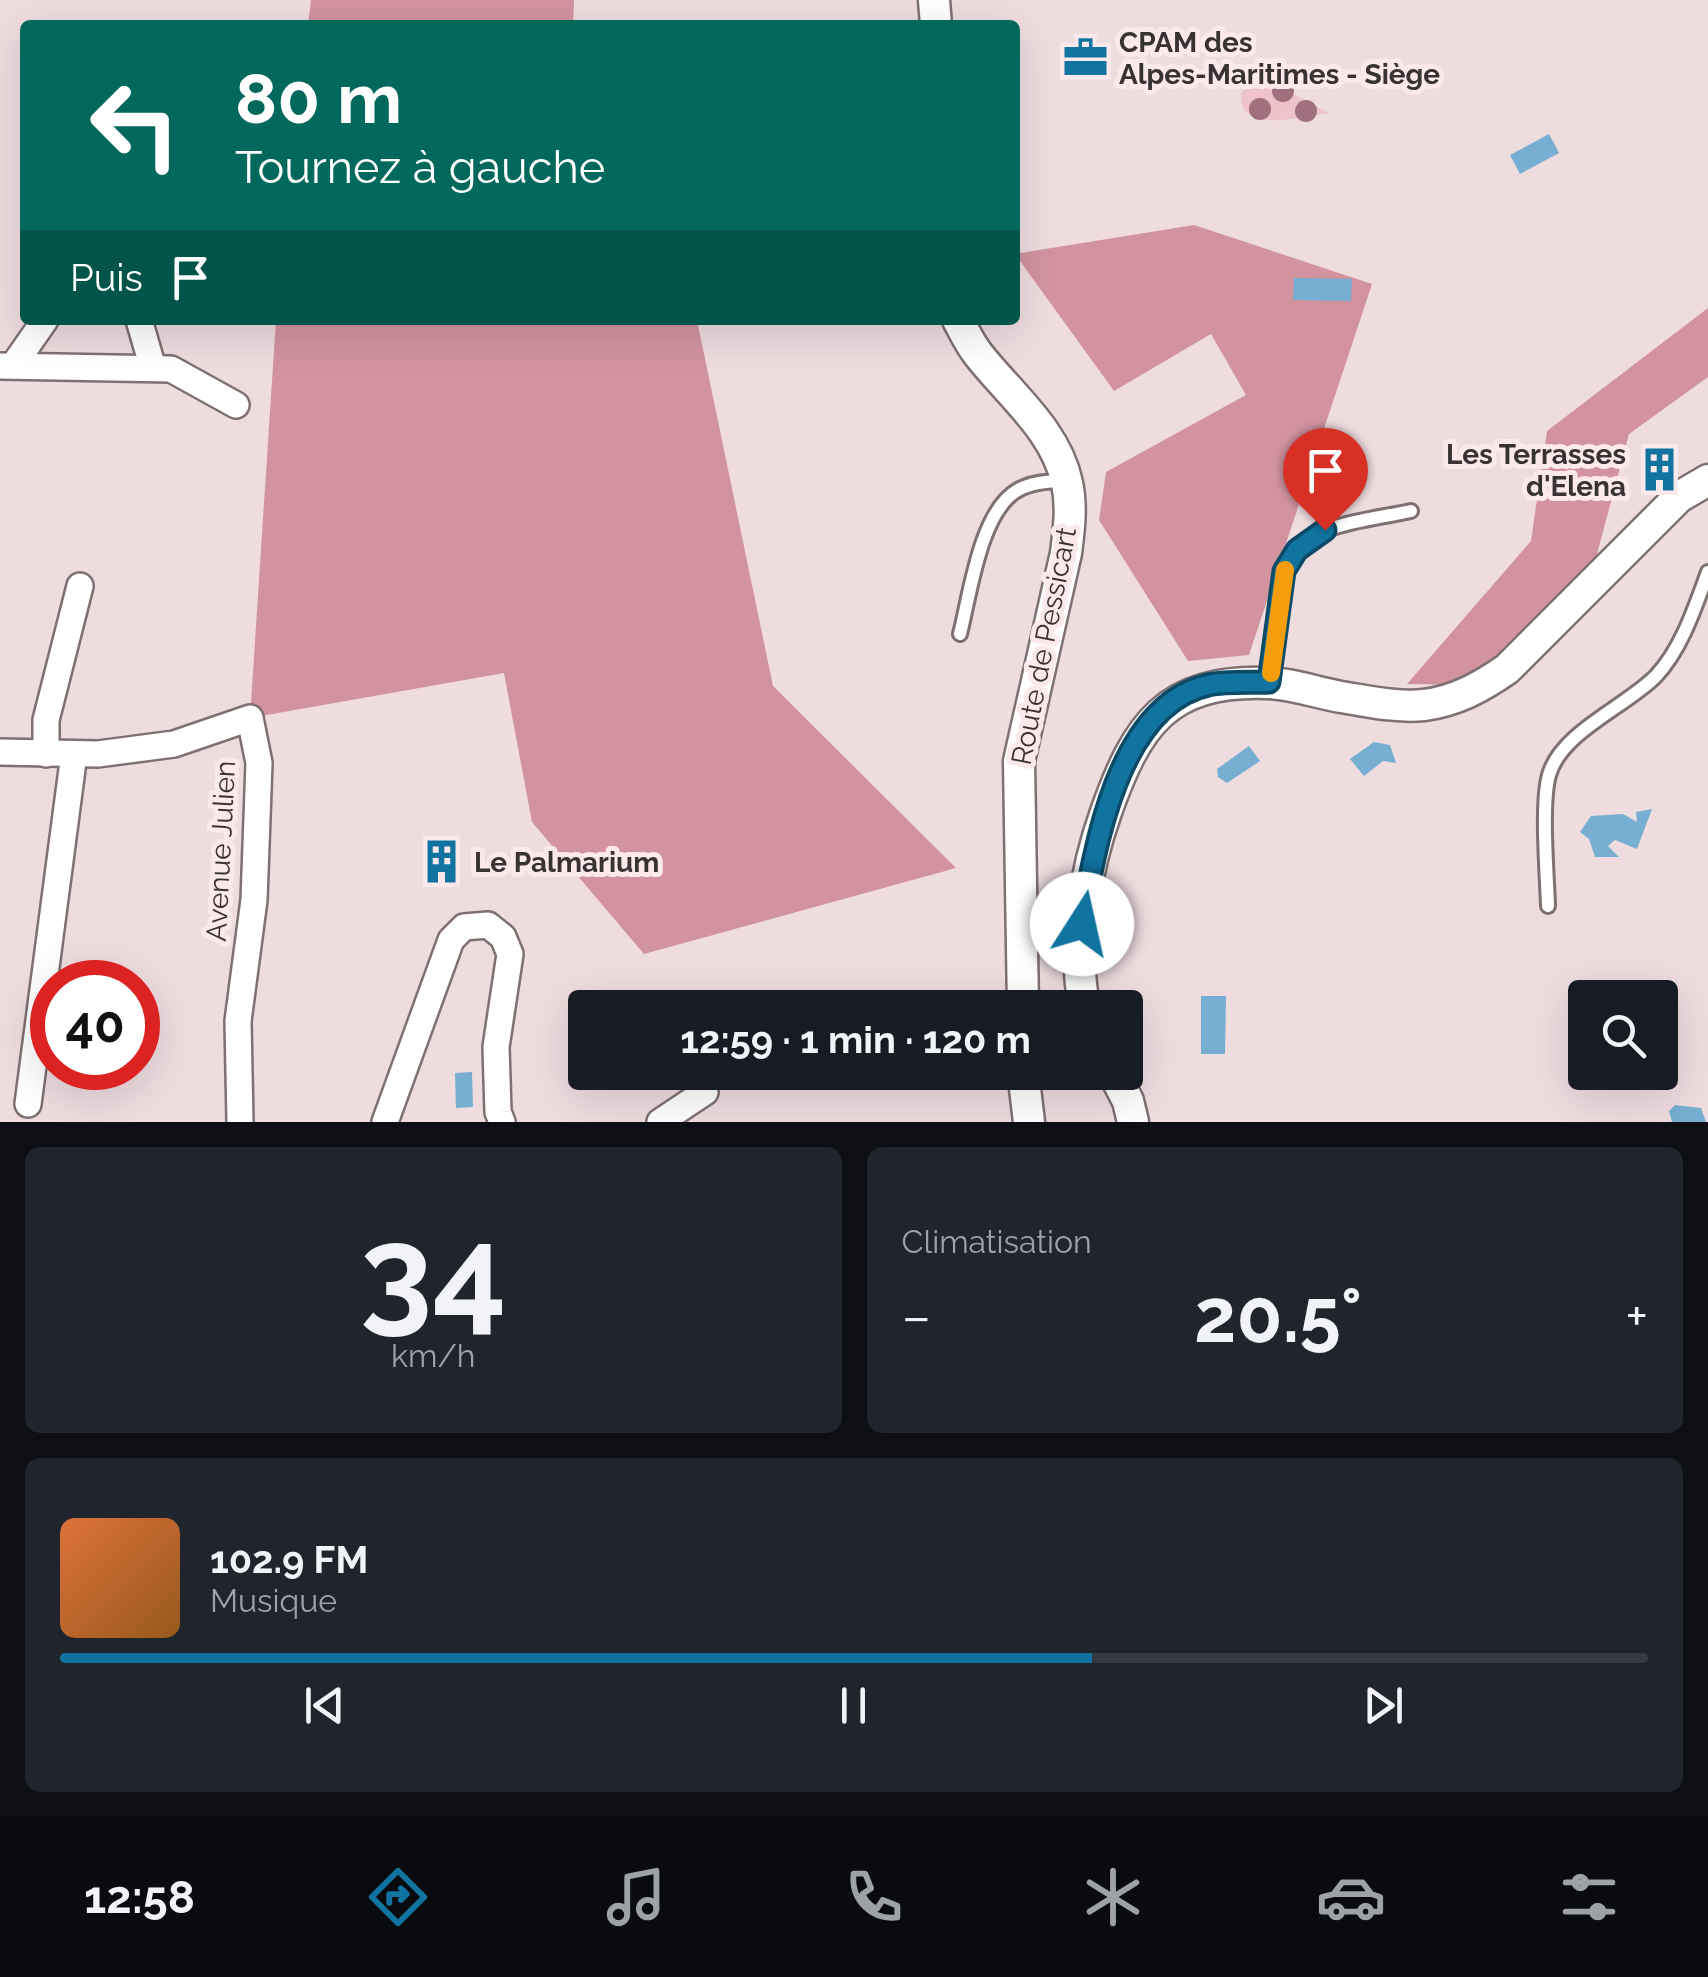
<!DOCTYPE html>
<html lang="fr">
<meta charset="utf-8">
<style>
body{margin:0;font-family:Raleway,sans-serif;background:#20242c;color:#f1f3f6;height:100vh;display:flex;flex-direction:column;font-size:38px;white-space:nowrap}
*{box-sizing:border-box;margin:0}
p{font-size:32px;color:#9ea1a6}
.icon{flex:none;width:55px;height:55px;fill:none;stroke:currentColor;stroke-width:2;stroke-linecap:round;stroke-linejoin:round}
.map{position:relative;height:1122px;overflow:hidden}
.panel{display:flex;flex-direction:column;gap:25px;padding:25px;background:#0d0f14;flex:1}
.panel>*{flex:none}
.hud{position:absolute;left:20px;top:20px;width:1000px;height:305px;border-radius:10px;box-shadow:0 10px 40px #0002;background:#00695c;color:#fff;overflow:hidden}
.fabs{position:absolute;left:1568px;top:980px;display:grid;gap:20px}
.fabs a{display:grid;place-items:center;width:110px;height:110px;border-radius:10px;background:#171b24;box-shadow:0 10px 40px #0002;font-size:50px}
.speed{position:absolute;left:30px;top:960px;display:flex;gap:20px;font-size:50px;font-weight:700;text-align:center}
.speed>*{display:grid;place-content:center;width:130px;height:130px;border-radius:50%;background:#171b24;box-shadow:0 10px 40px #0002;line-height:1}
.speed .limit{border:15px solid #d22;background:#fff;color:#111}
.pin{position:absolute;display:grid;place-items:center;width:85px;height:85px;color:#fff;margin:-102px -42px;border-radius:50% 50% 50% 0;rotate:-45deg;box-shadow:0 0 10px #0007}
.pin .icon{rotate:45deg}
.me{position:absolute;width:110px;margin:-55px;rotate:10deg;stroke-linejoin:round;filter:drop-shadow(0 0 8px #0008)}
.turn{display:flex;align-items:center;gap:35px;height:210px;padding:0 50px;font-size:45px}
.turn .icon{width:130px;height:130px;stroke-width:2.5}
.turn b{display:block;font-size:70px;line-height:85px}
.then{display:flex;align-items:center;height:95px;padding:0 50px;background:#0003;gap:20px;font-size:38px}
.big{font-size:75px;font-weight:700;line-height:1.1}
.panel .card{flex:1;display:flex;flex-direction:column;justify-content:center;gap:15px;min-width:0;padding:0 35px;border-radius:15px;background:#20242c}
.panel .dial{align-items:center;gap:0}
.dial b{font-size:130px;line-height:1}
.song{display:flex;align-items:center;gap:30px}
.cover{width:120px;height:120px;border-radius:15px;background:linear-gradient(135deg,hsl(20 70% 55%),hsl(30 70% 35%))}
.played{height:10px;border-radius:5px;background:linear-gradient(90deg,#1174a0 65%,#363941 65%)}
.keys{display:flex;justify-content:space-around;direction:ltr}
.heat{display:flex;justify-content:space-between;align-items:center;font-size:55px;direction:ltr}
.panel .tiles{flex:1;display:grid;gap:25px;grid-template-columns:1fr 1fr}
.card:last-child{grid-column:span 2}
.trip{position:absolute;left:568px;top:990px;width:575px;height:100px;border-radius:10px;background:#171b24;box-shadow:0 10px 40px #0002;font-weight:700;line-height:100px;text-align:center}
.tab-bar{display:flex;height:160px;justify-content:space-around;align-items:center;background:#090b0e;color:#9ea1a6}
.tab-bar .icon{width:70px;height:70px}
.tab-bar .on{color:#1174a0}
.tab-bar b{font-size:45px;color:#f1f3f6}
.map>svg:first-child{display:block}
.green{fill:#eec3ca}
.forest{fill:#d2939f}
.water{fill:#76afd1}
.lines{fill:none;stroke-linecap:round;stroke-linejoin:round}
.service-casing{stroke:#7f7072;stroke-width:18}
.minor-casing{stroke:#7f7072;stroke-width:30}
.tertiary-casing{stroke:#7f7072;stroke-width:35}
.service{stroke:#fff;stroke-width:12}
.minor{stroke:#fff;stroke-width:25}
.tertiary{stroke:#fff;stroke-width:30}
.tree{fill:#a1707e}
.route-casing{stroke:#0b4b68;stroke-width:25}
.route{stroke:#1174a0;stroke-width:18}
.slow{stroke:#f59e0b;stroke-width:18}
.labels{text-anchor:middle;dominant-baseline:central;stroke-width:10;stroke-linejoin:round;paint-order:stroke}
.poi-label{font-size:28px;font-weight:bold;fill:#383233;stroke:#fce9ec;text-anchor:start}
.street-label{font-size:28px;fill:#383233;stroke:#fce9ec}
</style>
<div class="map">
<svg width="1708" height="1122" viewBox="0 0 1708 1122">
<rect width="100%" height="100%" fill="#eedcdf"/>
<path class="green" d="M1264,80l7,2 58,31c-26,3 -92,23 -88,-20l10,-11z"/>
<g class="forest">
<path d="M311,0h263l-1,25h-265z"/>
<path d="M1194,225l178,59 -123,371 -61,6 -89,-141 7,-48 140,-77 -35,-61 -97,57 -99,-137z"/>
<path d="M1708,308v69l-79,57 -36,135 -119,116 -67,-1 124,-143 16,-110z"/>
<path d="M276,320h421l76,366 183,182 -312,86 -112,-132 -28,-149 -254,45z"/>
</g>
<g class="water">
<path d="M1549,134l10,19 -39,21 -10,-19z"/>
<path d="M1294,278l58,1 -1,22 -58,-1z"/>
<path d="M1374,742l16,3 6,18 -13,-2 -19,15 -14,-17z"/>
<path d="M1249,746l11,15 -33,22 -9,-6 -1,-8z"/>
<path d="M1652,809l-15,40 -22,-9 -7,6 11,11h-24l-6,-18 -9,-7 11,-16 32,-2 14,8 -1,-10z"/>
<path d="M1201,996h25l-1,58h-24z"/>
<path d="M472,1072l1,35 -17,1 -1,-35z"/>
<path d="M1675,1105l26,3 5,14h-34l-3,-11z"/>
</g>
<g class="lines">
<defs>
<g id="service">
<path d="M960,634c10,-39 20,-123 58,-144 14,-8 31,-9 47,-9"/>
<path d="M1269,683c7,-51 2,-132 58,-153 26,-10 57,-13 84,-19"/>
<path d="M1548,906c-1,-33 -7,-102 1,-131 12,-43 78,-69 107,-99 26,-28 39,-69 52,-104"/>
</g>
<g id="minor">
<path d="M139,320l14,48"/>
<path d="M0,366l171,3 65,36"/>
<path d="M13,366l32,-46"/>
<path d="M0,752l98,2 76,-10 76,-26 9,45 -5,137 -16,121 2,101"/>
<path d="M46,754v-34l34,-134"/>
<path d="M28,1104l46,-350"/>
<path d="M385,1122l66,-182 13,-13 24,-2 15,12 7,17 -14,93 2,65 4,10"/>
<path d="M660,1122l45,-30"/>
</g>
<g id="tertiary">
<path d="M934,0l2,25"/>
<path d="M958,320c6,11 12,24 20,34 31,40 78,76 89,129 5,23 2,47 -1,70l-47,208 4,247"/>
<path d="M1085,1008c-14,-59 1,-140 21,-196 31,-87 60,-132 160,-129 25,0 51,10 75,14 27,4 56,11 83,8 32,-4 57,-18 83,-36l172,-172 29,-17"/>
<path d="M1023,1072l6,50"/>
<path d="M1113,1072l15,29 5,21"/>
</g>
</defs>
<use href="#service" class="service-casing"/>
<use href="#minor" class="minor-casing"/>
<use href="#tertiary" class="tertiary-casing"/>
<use href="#service" class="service"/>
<use href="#minor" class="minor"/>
<use href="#tertiary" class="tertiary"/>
</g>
<g class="tree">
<circle cx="1283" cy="91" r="11"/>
<circle cx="1260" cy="109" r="11"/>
<circle cx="1306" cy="111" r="11"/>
</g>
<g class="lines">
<defs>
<path id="route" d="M1082,924c12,-75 36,-219 126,-239 19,-4 42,-2 61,-3l15,-111 13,-21 28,-20"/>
</defs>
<use href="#route" class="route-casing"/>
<use href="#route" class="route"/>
<path class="slow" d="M1271,673l14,-103"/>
</g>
<defs>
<symbol id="office-bare" viewBox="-9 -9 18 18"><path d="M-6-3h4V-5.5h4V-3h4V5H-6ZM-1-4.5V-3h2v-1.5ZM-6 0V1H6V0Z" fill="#1174a0" stroke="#fce9ec" stroke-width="2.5" paint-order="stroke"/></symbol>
<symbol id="building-bare" viewBox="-9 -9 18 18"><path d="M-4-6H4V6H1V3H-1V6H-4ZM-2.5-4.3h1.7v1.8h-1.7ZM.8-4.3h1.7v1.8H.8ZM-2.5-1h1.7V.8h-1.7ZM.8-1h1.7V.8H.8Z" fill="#1174a0" stroke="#fce9ec" stroke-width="2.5" paint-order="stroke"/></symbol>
</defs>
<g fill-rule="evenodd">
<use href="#office-bare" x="1054" y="26" width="63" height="63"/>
<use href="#building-bare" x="1628" y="438" width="63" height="63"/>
<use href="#building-bare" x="410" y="830" width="63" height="63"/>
</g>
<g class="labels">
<g class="poi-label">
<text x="1119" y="42">CPAM des<tspan x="1119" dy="32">Alpes-Maritimes - Siège</tspan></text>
<text x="1626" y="454" text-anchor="end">Les Terrasses<tspan x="1626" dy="32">d'Elena</tspan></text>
<text x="474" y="862">Le Palmarium</text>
</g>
<g class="street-label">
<text transform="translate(1044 646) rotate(-79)">Route de Pessicart</text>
<text transform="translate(221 851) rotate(-87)">Avenue Julien</text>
</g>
</g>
</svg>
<div class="fabs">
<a><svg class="icon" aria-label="search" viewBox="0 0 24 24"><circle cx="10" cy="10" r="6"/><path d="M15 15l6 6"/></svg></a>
</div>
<div class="speed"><div class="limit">40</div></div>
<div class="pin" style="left:1325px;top:530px;background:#d93025"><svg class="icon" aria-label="arrive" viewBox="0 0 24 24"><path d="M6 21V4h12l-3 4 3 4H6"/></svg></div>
<svg class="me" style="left:1082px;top:924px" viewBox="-20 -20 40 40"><circle r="19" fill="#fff"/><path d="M0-13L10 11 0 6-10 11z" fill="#1174a0"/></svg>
<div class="trip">12:59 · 1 min · 120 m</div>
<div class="hud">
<div class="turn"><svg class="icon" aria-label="left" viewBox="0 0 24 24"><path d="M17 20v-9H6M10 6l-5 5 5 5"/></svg><div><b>80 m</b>Tournez à gauche</div></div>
<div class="then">Puis<svg class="icon" aria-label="arrive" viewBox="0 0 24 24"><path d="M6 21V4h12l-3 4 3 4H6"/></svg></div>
</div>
</div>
<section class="panel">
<div class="tiles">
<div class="card dial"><b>34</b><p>km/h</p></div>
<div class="card"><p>Climatisation</p>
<div class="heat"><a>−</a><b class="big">20.5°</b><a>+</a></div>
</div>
<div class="card">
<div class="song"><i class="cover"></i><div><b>102.9 FM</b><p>Musique</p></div></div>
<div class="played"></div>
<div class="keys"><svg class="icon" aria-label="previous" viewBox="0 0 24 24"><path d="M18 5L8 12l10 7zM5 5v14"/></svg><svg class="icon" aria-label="pause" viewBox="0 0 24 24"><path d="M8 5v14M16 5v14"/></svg><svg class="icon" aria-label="next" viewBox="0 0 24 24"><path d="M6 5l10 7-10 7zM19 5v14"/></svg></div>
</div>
</div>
</section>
<nav class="tab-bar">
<b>12:58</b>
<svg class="icon on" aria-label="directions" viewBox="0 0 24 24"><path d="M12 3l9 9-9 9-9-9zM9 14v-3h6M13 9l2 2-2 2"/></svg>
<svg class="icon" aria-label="music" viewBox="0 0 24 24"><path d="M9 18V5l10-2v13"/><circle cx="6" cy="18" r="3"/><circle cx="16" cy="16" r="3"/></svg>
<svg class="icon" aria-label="phone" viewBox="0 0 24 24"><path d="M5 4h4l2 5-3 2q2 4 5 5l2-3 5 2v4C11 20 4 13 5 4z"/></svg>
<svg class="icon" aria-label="climate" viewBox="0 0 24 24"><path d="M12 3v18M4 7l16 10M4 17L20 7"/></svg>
<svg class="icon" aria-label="car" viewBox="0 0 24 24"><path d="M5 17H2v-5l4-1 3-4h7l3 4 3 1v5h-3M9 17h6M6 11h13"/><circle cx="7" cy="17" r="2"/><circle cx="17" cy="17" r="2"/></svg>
<svg class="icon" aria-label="filters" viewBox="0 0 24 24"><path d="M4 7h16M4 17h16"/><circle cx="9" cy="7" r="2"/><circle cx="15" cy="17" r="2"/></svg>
</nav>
